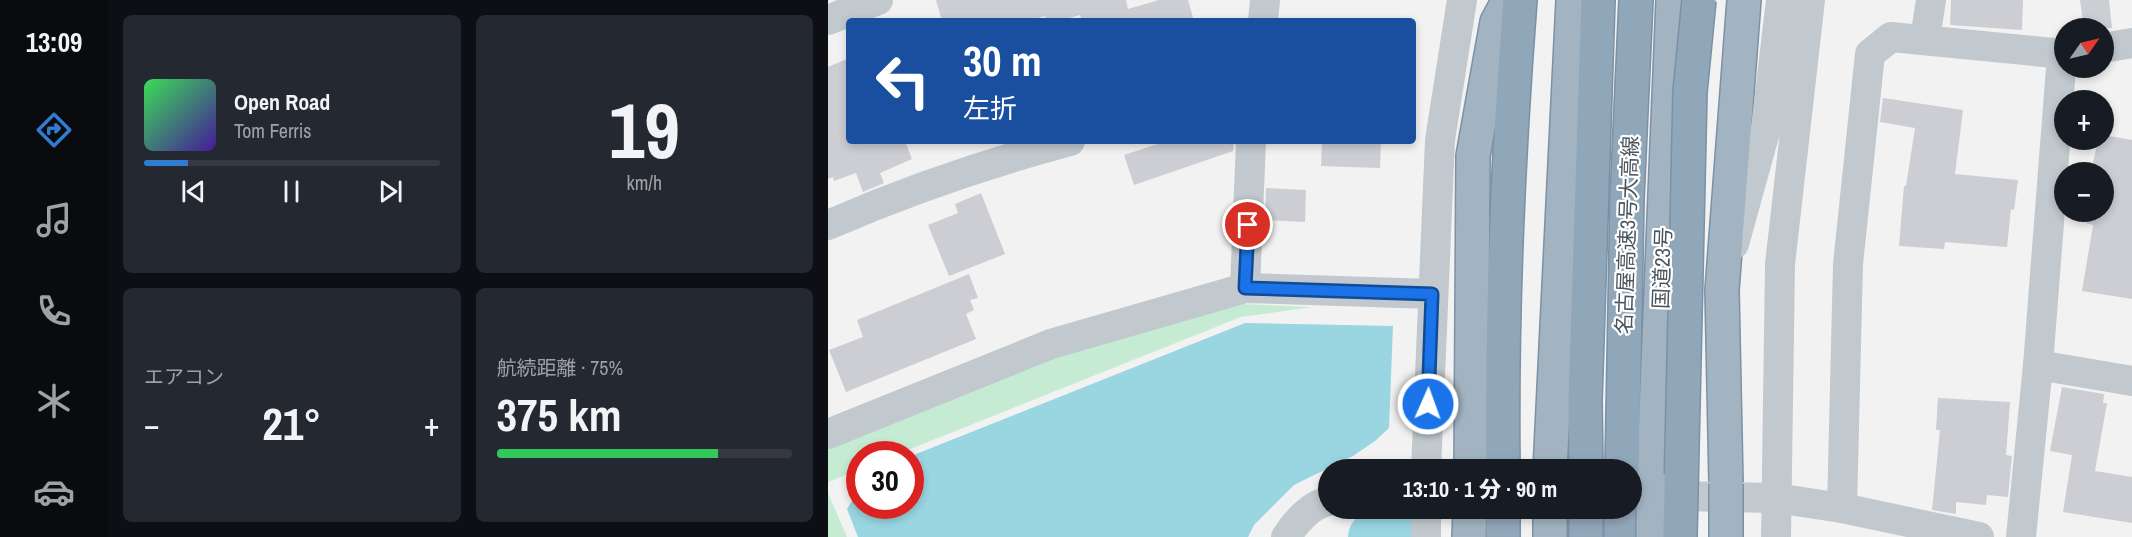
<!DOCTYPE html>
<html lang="ja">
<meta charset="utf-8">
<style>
body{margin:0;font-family:"Archivo Narrow","Noto Sans JP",sans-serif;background:#242831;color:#f1f3f6;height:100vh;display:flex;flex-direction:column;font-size:22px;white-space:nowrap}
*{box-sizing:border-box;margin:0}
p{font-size:20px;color:#9ea1a6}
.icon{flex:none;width:33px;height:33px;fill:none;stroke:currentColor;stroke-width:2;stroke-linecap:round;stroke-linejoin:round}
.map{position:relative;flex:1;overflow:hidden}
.panel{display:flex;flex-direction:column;gap:15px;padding:15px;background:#0d0f14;width:720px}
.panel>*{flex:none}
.guide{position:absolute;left:18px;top:18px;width:570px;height:126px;border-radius:6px;box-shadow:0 3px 9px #0003;background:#1a4fa0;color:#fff;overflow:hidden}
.needle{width:39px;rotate:56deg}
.tools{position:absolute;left:1226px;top:18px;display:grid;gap:12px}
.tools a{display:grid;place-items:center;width:60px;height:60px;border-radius:50%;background:#171b24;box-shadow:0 3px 9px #0003;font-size:30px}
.speed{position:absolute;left:18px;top:441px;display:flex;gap:12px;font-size:30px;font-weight:700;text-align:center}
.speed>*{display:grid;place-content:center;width:78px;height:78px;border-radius:50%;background:#171b24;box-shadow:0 3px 9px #0003;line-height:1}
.speed .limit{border:9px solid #d22;background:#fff;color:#111}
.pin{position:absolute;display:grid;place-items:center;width:51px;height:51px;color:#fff;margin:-26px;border:3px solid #fff;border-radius:50%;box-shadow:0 2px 6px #0007}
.me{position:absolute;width:66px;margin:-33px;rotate:2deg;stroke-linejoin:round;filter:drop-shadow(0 0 4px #0008)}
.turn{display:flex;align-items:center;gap:21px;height:126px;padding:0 18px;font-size:27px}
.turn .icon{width:78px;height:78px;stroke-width:2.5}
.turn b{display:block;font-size:42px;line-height:51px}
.big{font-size:45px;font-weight:800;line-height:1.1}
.panel .tile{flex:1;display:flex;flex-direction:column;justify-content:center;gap:9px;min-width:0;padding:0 21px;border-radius:9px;background:#242831}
.panel .dial{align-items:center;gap:0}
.dial b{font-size:78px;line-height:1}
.song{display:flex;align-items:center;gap:18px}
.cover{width:72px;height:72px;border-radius:9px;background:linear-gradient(135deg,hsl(130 70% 55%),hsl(260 70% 35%))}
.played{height:6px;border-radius:3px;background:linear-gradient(90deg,#307ccf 15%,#363941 15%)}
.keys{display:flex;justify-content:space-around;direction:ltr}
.heat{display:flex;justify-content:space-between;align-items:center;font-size:33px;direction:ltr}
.charge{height:9px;border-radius:4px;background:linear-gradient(90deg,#34c759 75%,#363941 0)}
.panel .tiles{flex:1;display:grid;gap:15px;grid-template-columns:repeat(2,1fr)}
.trip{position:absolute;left:490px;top:459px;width:324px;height:60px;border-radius:30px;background:#171b24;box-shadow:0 3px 9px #0003;font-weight:800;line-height:60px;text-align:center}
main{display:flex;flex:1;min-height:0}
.tabs{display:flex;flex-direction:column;width:108px;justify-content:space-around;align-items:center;background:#090b0e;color:#9ea1a6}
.tabs .icon{width:42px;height:42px}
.tabs .current{color:#307ccf}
.tabs b{font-size:27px;color:#f1f3f6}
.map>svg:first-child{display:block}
.green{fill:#c6ebd3}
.water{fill:#99d6e2}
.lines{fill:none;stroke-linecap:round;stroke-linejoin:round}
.river{stroke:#99d6e2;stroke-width:50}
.building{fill:#ccced3}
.trunk-casing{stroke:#7b91a5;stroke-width:36}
.motorway-casing{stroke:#7b91a5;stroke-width:36}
.minor{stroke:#c1c9ce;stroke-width:30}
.trunk{stroke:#a2b4c2;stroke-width:33}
.motorway{stroke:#90a6b9;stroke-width:33}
.trunk-bridge-casing{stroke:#7b91a5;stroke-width:36;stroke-linecap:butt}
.motorway-bridge-casing{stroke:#7b91a5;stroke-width:36;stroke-linecap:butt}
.trunk-bridge{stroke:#a2b4c2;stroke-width:33}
.motorway-bridge{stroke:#90a6b9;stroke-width:33}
.route-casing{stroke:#114b97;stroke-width:15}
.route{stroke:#1a73e8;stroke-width:10}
.labels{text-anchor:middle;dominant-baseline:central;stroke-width:4.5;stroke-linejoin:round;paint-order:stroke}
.street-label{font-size:21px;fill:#4b555d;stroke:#fff}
</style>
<main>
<nav class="tabs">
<b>13:09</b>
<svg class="icon current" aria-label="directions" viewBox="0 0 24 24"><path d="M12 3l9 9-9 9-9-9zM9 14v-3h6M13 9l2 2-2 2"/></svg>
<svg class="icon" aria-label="music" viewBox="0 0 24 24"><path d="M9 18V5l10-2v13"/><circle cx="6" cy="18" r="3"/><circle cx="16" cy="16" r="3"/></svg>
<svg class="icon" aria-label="phone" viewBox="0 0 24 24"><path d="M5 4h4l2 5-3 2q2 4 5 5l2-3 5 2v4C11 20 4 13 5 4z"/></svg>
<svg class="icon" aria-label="climate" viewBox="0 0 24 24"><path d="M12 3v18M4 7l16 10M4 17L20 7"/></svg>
<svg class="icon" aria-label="car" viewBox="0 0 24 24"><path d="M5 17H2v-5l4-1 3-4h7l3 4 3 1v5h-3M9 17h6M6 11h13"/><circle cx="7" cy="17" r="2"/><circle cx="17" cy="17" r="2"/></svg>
</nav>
<section class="panel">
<div class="tiles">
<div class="tile">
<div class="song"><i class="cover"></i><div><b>Open Road</b><p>Tom Ferris</p></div></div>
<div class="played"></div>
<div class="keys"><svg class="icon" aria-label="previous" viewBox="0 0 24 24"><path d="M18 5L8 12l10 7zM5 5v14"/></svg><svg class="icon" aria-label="pause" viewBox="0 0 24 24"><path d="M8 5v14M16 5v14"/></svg><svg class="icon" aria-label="next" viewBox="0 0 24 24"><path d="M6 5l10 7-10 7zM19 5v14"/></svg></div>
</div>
<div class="tile dial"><b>19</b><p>km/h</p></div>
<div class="tile"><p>エアコン</p>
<div class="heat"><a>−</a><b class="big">21°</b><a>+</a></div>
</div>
<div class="tile"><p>航続距離 · 75%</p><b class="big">375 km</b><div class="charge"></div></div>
</div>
</section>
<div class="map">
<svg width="1304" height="537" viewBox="0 0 1304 537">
<rect width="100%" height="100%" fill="#f3f2f2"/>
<g class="green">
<path d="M413,304l71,3 -71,10 -343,137h-38l-1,16 -31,12v-33l228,-95z"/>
<path d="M0,493l19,44h-19z"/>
</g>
<path class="water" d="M417,323l148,3 -4,102 -14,13 -22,15 -59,29 -40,40 -6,12h-390l-11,-28 12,-20 1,17h50l1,-50z"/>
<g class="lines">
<path class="river" d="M545,537l25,-1"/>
</g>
<g class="building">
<path d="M108,0h190l2,9 31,-9h29l6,21h-112l-2,-6 -22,6h-11l-2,-5 -18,5h-85z"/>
<path d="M1123,0h72l-1,30 -72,-5z"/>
<path d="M1252,0h29l3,28h-28z"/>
<path d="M21,58v83h56l7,18 -32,14 4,10 -21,9 -7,-19 -22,8 -1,-4 -5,2v-112z"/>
<path d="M1055,98l80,12 -8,64 63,6 -4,30 -3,-1 -4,38 -62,-5 -1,7 -45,-3 5,-60h2l9,-58 -35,-6z"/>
<path d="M1275,135l29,5v159l-50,-8 11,-66 -7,-2 2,-11h15v-40h-12l7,-32h5z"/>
<path d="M339,141h67l-1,10 -99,34 -10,-30z"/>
<path d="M494,141h59l-1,27 -59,-2z"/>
<path d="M438,188l40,2 -1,32 -40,-2z"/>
<path d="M153,193l24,61 -56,22 -21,-51 30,-12 -3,-9z"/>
<path d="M141,274l9,24 -8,2 4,10 -8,4 10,25 -130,53 -17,-42 34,-13 -6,-17z"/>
<path d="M1234,387l42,7 -1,9h4l-12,68 37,6v46l-69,-11 9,-57 -22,-4z"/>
<path d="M1110,398l72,4 -4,53 6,1 -4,41 -21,-2 -1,10 -30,-3v12l-24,-4 8,-80h-4z"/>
</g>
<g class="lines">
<defs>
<g id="trunk">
<path d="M643,470l2,-314 24,-134 12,-22"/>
<path d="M722,470l23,-470"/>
<path d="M898,484l-4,-194 22,-290"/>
<path d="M825,486l20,-486"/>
<path d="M722,508v29"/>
<path d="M641,537l1,-29"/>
</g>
<g id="motorway">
<path d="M675,470c-2,-157 5,-314 17,-470"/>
<path d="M758,470l-1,-69 13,-401"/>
<path d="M794,470l5,-271 9,-199"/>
<path d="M675,508v29"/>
<path d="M758,508v29"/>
<path d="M793,537v-29"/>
</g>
</defs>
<use href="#trunk" class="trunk-casing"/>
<use href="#motorway" class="motorway-casing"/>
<g class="minor">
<path d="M0,20l50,-20"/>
<path d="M435,21l2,-21"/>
<path d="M1097,39l6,-39"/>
<path d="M1275,48l29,-5"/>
<path d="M0,225c78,-34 160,-62 242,-84"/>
<path d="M906,244l32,-116 15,-128"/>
<path d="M417,288l6,-147"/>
<path d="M1210,365l94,16"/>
<path d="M0,434l223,-90 194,-56 187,6"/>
<path d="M598,470l14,-330 22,-140"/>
<path d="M804,495l144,3 66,10 137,29"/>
<path d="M598,508v29"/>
<path d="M1014,508l6,-244 22,-210 21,-17 173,17"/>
<path d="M458,537c9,-14 25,-33 43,-36"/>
<path d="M948,537l4,-273 30,-264"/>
<path d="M1193,537l17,-172 24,-310"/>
</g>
<use href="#trunk" class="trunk"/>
<use href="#motorway" class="motorway"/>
<defs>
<g id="trunk-bridge">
<path d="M825,537v-51"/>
<path d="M898,537v-53"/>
</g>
<path id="motorway-bridge" d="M852,537l10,-445 9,-92"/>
</defs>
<use href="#trunk-bridge" class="trunk-bridge-casing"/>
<use href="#motorway-bridge" class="motorway-bridge-casing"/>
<use href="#trunk-bridge" class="trunk-bridge"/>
<use href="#motorway-bridge" class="motorway-bridge"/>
</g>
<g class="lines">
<defs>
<path id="route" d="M420,225l-3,63 187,6 -4,110"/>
</defs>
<use href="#route" class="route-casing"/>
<use href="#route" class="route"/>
</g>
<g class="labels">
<g class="street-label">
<text transform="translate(799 235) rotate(-88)">名古屋高速3号大高線</text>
<text transform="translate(834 268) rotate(-88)">国道23号</text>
</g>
</g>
</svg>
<div class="tools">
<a><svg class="needle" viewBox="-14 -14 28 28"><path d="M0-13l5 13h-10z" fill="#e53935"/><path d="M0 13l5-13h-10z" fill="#9ea1a6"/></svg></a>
<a>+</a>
<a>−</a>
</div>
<div class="speed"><div class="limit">30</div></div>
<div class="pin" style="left:420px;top:225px;background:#d93025"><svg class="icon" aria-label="arrive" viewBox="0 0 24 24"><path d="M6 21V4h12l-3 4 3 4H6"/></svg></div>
<svg class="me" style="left:600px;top:404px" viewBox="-20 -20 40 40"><circle r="17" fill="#1a73e8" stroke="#fff" stroke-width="3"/><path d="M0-11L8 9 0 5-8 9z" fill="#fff"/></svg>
<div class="trip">13:10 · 1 分 · 90 m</div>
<div class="guide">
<div class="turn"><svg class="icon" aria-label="left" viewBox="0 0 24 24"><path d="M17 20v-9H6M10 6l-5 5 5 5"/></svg><div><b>30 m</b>左折</div></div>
</div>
</div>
</main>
